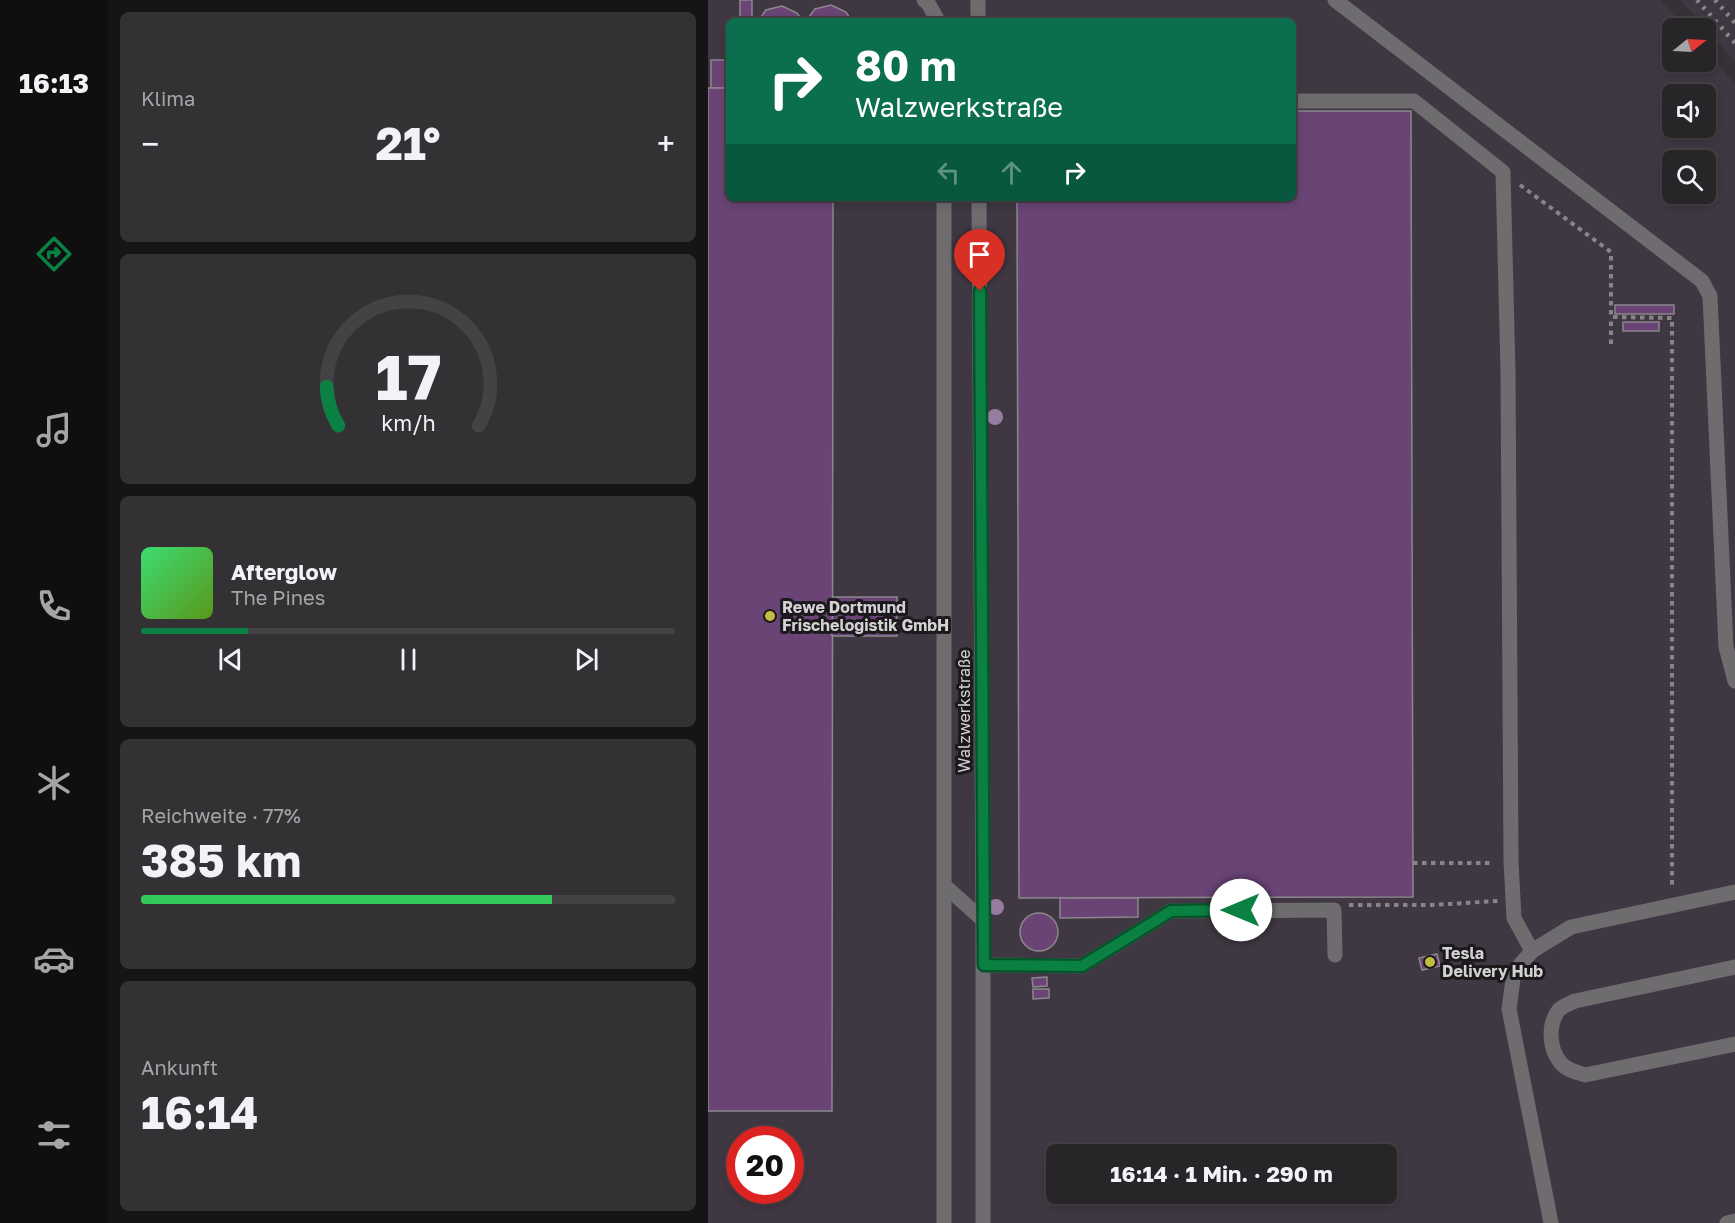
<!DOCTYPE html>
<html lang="de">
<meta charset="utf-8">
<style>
body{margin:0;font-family:"Golos Text",sans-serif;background:#343134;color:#f1f3f6;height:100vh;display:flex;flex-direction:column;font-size:22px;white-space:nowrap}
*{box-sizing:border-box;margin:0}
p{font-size:20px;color:#a5a5a8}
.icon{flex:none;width:33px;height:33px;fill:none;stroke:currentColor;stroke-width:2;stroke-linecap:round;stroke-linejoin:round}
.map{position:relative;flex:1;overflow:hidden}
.panel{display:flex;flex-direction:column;gap:12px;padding:12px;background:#161416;width:600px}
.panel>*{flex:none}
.guide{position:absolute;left:18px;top:18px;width:570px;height:183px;border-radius:9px;box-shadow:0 3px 9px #0003,0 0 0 2px #444245;background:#0b6e4f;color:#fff;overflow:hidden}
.needle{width:39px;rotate:72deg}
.tools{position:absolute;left:954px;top:18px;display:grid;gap:12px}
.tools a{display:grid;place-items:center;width:54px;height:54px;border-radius:9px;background:#282528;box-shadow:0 3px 9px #0003,0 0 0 2px #444245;font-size:30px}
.speed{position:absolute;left:18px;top:1126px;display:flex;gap:12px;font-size:30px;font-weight:700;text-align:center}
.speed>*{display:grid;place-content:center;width:78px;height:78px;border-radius:50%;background:#282528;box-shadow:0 3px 9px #0003,0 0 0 2px #444245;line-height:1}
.speed .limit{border:9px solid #d22;background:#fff;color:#111}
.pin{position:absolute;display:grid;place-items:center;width:51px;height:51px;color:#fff;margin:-62px -26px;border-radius:50% 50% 50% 0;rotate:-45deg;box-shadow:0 0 6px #0007}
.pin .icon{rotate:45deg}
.me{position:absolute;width:66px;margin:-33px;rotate:270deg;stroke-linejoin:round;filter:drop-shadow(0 0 4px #0008)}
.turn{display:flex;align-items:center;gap:21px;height:126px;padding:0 30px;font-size:27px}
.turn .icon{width:78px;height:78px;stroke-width:2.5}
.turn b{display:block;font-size:42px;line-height:51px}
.lanes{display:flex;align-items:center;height:57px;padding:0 30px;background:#0003;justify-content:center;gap:30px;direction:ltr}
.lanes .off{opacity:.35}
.big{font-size:45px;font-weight:700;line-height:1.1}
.panel .tile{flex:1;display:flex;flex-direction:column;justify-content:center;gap:9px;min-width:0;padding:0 21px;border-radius:9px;background:#343134}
.panel .dial{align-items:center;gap:0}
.dial svg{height:156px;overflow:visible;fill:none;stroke:#444245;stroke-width:7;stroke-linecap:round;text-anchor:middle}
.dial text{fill:#f1f3f6;stroke:none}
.song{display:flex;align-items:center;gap:18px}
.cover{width:72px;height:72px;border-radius:9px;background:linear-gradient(135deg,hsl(140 70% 55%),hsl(90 70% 35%))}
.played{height:6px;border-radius:3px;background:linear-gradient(90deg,#0b8043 20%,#444245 20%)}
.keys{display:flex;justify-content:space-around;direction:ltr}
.heat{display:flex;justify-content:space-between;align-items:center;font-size:33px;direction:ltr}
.charge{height:9px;border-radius:4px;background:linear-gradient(90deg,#34c759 77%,#444245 0)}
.trip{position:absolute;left:338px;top:1144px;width:351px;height:60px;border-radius:9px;background:#282528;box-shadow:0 3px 9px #0003,0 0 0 2px #444245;font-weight:700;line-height:60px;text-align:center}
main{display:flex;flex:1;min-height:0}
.menu{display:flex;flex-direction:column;width:108px;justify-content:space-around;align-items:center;background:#100f10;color:#a5a5a8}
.menu .icon{width:42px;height:42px}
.menu .active{color:#0b8043}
.menu b{font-size:27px;color:#f1f3f6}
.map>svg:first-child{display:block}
.built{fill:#3f3742;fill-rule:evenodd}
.building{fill:#694475;stroke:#8c878d;stroke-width:1.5}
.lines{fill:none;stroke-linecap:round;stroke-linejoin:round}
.path{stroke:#888588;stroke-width:4;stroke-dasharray:4.5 4.5;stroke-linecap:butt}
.minor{stroke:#6e6c6f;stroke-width:15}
.rail{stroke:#89868a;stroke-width:4.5;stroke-dasharray:3 6;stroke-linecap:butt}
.tree{fill:#967c9f}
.route-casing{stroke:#07532c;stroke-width:15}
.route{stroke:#0b8043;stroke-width:10}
.poi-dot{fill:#c1bd40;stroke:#1b191c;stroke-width:2}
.labels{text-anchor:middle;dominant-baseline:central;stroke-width:6;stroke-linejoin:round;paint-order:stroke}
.poi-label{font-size:16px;font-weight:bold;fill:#d4d1d4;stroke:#1b191c;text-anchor:start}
.street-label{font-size:16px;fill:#d4d1d4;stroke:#1b191c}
</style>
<main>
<nav class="menu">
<b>16:13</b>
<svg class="icon active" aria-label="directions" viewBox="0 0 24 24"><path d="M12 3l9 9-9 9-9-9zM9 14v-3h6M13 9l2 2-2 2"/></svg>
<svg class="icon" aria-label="music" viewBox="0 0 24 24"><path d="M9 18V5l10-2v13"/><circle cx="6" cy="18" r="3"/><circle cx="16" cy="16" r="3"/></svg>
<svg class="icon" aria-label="phone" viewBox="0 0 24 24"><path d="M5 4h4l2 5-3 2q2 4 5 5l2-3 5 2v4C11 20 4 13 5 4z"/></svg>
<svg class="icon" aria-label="climate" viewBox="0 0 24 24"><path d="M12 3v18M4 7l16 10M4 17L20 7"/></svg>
<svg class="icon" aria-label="car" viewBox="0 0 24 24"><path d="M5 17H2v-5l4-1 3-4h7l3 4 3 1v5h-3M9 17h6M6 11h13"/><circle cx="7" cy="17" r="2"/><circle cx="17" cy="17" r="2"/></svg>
<svg class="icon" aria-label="filters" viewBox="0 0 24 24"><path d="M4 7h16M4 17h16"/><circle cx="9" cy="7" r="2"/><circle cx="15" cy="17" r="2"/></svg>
</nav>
<section class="panel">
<div class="tile"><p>Klima</p>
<div class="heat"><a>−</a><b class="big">21°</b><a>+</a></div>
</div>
<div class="tile dial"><svg viewBox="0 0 100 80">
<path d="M14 69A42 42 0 1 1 86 69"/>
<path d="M14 69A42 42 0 0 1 8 49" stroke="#0b8043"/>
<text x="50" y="56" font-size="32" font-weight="700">17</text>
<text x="50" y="72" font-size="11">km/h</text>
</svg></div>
<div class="tile">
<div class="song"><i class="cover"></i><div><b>Afterglow</b><p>The Pines</p></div></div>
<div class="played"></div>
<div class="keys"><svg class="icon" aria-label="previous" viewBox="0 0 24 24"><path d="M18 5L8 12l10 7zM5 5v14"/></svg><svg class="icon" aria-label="pause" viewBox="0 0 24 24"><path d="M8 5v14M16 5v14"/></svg><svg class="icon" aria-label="next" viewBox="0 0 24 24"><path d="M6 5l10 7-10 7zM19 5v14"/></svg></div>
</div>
<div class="tile"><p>Reichweite · 77%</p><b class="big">385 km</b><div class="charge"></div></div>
<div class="tile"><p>Ankunft</p><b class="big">16:14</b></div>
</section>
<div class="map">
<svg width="1027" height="1223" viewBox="0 0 1027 1223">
<rect width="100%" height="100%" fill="#353136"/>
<g class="built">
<path d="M0,0h952l26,28h-14v34h34v-11l29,33v1139h-1027zM21,21h564v177h-564zM964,94h34v34h-34zM964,160h34v34h-34zM32,1140h50v51h-50zM348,1155h330v39h-330z"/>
<path d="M972,0h55v62l-29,-34z"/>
</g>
<g class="building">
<rect x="32" y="0" width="12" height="21"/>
<path d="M123,5l15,7 6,9h-46l9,-12z"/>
<path d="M74,6l15,7 6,8h-45l8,-11z"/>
<rect x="3" y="60" width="18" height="28"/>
<path d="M0,88h21v110h104l-1,913h-124z"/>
<path d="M585,111h118l2,786 -394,1 -2,-700h276z"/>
<rect x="907" y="305" width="59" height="9"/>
<rect x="915" y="322" width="36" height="9"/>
<path d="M125,597h64v39h-65z"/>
<path d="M352,898h78v19l-78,1z"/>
<circle cx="331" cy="932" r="19"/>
<path d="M729,954l3,12 -18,4 -3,-12z"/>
<path d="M339,977v9l-14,1 -1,-9z"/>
<path d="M325,989h16v9l-16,1z"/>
</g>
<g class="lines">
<g class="path">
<path d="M812,185l91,67v65l61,1v569"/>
<path d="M903,344v-27"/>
<path d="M705,863h79"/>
<path d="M641,905h82l67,-4"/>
</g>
<g class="minor">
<path d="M216,0l4,3 10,18"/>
<path d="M270,0v21"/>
<path d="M627,0l367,281 8,15 16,351 9,34"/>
<path d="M585,101h121l89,71 5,199 3,490 3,57 18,33"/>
<path d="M236,198v1025"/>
<path d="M271,198l4,722v303"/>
<path d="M237,886l38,34"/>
<path d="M276,965l98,1 89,-55 163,-1 1,45"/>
<path d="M1027,967l-160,34c-6,3 -13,5 -17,10 -10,14 -9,37 2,51 6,8 16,10 25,13l150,-31"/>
<path d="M843,1223l-42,-214 5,-37 18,-21 39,-24 164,-35"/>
<path d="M1019,1223l8,-2"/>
</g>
<g class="rail">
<path d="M989,0l38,43"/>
<path d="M1007,0l20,23"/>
</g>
</g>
<g class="tree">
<circle cx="287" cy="417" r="8"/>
<circle cx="288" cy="907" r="8"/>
</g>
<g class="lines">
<defs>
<path id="route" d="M272,291l4,674 98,1 89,-55 70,-1"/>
</defs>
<use href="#route" class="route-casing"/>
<use href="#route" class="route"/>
</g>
<g class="poi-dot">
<circle cx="62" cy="616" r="6"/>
<circle cx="722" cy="962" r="6"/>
</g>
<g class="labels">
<g class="poi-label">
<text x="74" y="607">Rewe Dortmund<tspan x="74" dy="18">Frischelogistik GmbH</tspan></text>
<text x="734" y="953">Tesla<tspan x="734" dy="18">Delivery Hub</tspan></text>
</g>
<g class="street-label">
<text transform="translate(256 711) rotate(-90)">Walzwerkstraße</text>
</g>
</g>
</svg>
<div class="tools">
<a><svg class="needle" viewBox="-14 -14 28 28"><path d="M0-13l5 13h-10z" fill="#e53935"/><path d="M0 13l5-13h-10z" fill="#a5a5a8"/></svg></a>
<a><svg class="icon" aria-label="sound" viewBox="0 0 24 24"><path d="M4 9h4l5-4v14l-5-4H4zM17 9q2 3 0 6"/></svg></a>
<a><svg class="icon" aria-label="search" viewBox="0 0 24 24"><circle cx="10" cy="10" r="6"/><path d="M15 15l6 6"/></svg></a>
</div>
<div class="speed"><div class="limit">20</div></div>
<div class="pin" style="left:272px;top:291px;background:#d93025"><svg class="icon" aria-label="arrive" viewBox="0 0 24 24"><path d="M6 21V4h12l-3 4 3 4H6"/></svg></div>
<svg class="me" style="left:533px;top:910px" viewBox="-20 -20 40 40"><circle r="19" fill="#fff"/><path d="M0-13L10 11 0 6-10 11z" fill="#0b8043"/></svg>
<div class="trip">16:14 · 1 Min. · 290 m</div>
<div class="guide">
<div class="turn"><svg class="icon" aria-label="right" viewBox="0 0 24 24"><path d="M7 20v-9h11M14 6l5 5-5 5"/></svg><div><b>80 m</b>Walzwerkstraße</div></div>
<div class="lanes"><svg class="icon off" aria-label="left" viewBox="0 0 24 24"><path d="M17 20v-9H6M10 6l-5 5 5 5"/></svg><svg class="icon off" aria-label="ahead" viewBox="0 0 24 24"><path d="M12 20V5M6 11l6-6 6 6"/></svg><svg class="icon" aria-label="right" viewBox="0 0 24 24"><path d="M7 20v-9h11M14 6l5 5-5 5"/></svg></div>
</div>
</div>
</main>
